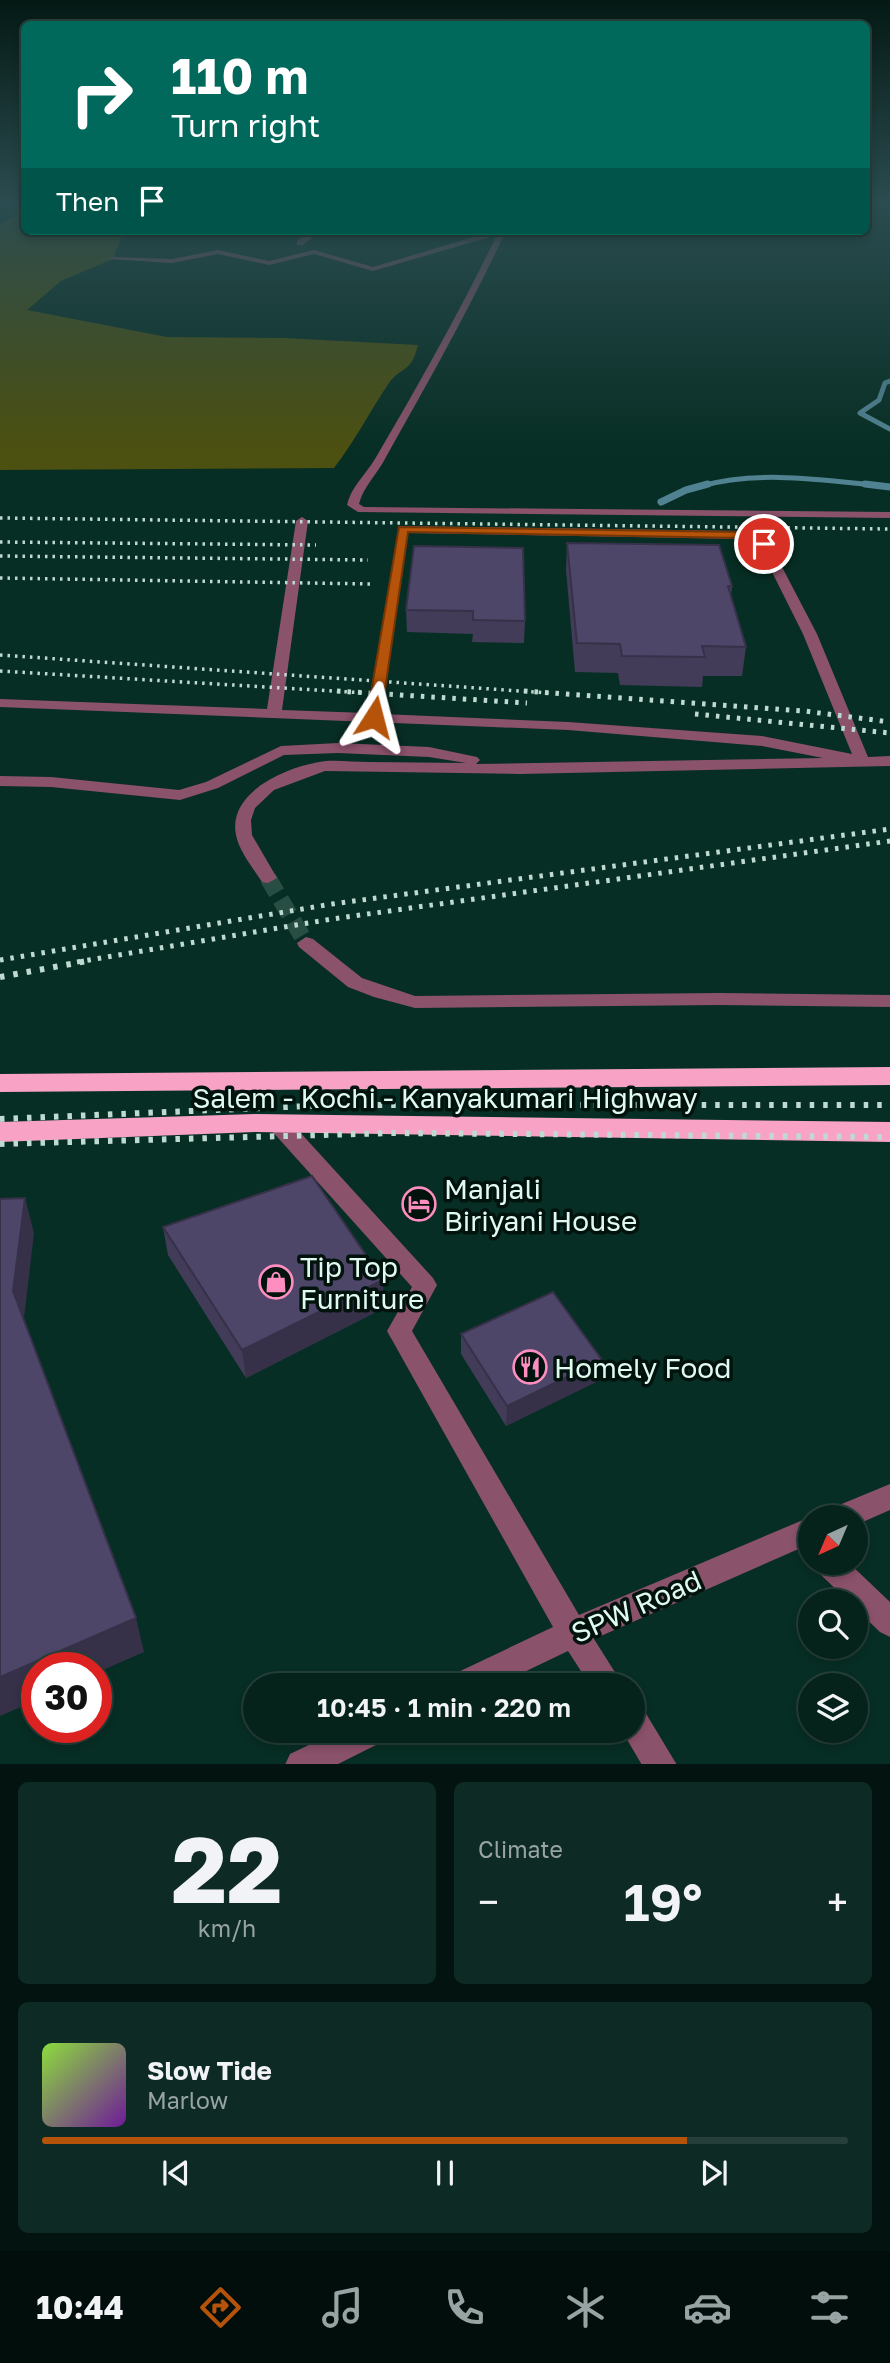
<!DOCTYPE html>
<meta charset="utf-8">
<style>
body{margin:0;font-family:"Golos Text",sans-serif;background:#0e2a24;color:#f1f3f6;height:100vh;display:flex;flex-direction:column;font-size:26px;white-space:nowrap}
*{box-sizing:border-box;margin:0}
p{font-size:23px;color:#97a4a3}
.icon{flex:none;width:38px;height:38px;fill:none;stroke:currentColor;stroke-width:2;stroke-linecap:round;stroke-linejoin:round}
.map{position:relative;height:1764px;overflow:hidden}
.side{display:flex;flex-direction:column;gap:18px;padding:18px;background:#03130f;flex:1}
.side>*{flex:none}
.top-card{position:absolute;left:21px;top:21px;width:849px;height:214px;border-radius:10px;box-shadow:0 4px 10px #0003,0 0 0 2px #263f3a;background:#00695c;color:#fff;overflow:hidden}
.needle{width:46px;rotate:224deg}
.fabs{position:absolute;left:798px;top:1505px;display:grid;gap:14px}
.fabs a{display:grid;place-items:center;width:70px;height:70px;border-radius:50%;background:#05221b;box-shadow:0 4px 10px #0003,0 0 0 2px #263f3a;font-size:35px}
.speed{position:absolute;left:21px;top:1652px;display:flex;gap:14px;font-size:35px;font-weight:700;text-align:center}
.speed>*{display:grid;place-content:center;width:91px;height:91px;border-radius:50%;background:#05221b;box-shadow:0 4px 10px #0003,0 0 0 2px #263f3a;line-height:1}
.speed .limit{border:10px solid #d22;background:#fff;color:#111}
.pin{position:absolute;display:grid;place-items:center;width:60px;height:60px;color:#fff;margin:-30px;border:4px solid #fff;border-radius:50%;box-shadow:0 2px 7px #0007}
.me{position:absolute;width:77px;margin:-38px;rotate:9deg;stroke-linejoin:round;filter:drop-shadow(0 0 5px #0008)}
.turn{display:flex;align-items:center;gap:24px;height:147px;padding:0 35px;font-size:32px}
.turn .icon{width:91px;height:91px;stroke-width:2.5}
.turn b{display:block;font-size:49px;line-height:60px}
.then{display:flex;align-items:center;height:66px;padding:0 35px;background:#0003;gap:14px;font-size:26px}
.big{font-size:52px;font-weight:600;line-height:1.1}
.side .tile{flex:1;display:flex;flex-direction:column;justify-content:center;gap:10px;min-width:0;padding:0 24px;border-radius:10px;background:#0e2a24}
.side .dial{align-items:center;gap:0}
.dial b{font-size:91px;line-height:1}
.song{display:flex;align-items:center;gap:21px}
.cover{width:84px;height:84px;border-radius:10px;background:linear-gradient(135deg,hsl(90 70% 55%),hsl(280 70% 35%))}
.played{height:7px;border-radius:4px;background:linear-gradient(90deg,#b45309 80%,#263f3a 80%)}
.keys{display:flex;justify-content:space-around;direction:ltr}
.heat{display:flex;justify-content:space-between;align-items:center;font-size:38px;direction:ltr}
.side .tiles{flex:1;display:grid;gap:18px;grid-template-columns:1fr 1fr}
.tile:last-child{grid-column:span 2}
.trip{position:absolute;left:243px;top:1673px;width:402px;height:70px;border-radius:35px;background:#05221b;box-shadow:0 4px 10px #0003,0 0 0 2px #263f3a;font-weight:600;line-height:70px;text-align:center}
.menu{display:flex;height:112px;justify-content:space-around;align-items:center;background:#020e0b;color:#97a4a3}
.menu .icon{width:49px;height:49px}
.menu .current{color:#b45309}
.menu b{font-size:32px;color:#f1f3f6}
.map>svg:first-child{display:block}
.green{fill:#4c5010}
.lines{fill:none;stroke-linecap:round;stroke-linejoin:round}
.stream-far1{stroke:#518292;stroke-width:5}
.stream{stroke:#518292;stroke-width:7}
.minor-tunnel{stroke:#284d43;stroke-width:17;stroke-dasharray:17 8;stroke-linecap:butt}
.minor{fill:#8b526b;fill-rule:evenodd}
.highway{fill:#f8a3c6;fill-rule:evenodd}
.rail-far2{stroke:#bedad1;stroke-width:3.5;stroke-dasharray:2.5 5;stroke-linecap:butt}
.rail-far1{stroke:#bedad1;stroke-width:5;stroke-dasharray:3.5 7;stroke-linecap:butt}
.rail{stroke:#bedad1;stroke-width:6;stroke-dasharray:4.5 9;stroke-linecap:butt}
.wall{fill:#423c59}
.shaded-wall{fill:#363149}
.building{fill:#4d4668;stroke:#363149;stroke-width:2}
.route{fill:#b45309;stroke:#753606;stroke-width:2}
.labels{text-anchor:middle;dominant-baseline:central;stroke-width:7;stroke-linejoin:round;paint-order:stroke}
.near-street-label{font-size:28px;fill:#e0faf1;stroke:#02130e}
.near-poi-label{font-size:28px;fill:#e0faf1;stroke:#02130e;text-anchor:start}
</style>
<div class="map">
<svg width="890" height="1765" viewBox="0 0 890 1765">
<rect width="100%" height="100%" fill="#072e24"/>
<path class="green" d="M13,203h11v28h100l-11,28 -52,22 -34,29 140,27 117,1 134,7c-7,29 -17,21 -29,38 -19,28 -34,58 -55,85l-334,2v-246l22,-11z"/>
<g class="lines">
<g class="stream-far1">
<path d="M890,381l-5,2 -6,17 -19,13 30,16"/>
<path d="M701,486c59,-16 121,-6 181,0"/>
</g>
<g class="stream">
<path d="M865,484l25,3"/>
<path d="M661,502l25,-12 22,-6"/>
</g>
<path class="minor-tunnel" d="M268,878l38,65"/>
<g class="minor">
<path d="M311,231h9l-17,14h-6v-4z"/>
<path d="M494,231l90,1 -79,1c-36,77 -78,151 -119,224 -8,16 -23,30 -27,47l5,3 526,5v6l-532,-6 -11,-7c4,-18 19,-31 28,-46 43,-73 85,-148 122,-224l-124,36 -59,-17 -45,11 -51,-11 -46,9 -63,-4 4,-2 59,2 46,-9 51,11 45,-11 59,17z"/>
<path d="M302,517l6,4 -26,189 85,3 32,-187 343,5 28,13 47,90 51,123 22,-1v10l-370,8 -195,-3 -51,19 -19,18 -4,12 1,15 25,43 -9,5 -6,-1c-9,-14 -23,-31 -26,-47 -9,-44 54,-70 90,-74 14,-1 29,1 43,1 32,0 64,1 97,1l-37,-6 -91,-4 -54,2 -66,33 -38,12 -129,-13 -51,-1v-10l51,1 128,13 27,-8 75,-36 57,-3 91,4 48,10 3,3 -4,4 347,-6 -61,-12 -194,-16 -568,-23v-8l267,10 29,-188zM408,533l332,6 19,7 44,88 49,120 -90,-18 -194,-14 -186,-8z"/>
<path d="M306,937l7,2 49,39 53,18 305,-3 170,2v12l-170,-2 -305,3 -41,-11 -26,-10 -49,-40 -2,-4z"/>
<path d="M279,1116l8,2 146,160 4,7 -25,46 167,284 231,-98v27l-216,95 29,46h-33l-22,-34 -71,34h-47l4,-11 99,-47 -166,-296 25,-44 -141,-157 -3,-6 3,-6z"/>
<path d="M890,1484v26l-34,15v-8h-28l4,-9z"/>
<path d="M815,1563h34l41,39v35l-10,-5 -24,-23v-8h-8l-29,-28z"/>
<path d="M634,1708l11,4 32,53h-35l-20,-34h12z"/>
<path d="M338,1731h49l-5,11 -46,23h-51l5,-11z"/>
</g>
<g class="highway">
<path d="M890,1067v18l-890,7v-18z"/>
<path d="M255,1114l635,8v20l-635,-10 -255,10v-20z"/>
</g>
<g class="rail-far2">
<path d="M0,518l890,11"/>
<path d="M0,542l316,3"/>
<path d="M0,556l368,4"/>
<path d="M0,578l371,6"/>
<path d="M0,655l549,38"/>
<path d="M0,671l366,22"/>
</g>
<g class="rail-far1">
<path d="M337,691l190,12"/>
<path d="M524,691l280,20 86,11"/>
<path d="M695,714l195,19"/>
<path d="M0,960l332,-56 558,-75"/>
<path d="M77,962l255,-43 558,-78"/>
</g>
<g class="rail">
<path d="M0,977l87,-16"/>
<path d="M0,1119l334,-14h556"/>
<path d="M0,1144l393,-11 497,4"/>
</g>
</g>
<g class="wall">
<path d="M567,543l165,43 -1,10 15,51 -4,29h-39l-1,11 -82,-2 -2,-12 -43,-1 -9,-102z"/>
<path d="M414,546l111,75 -1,22 -52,-1 1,-8 -66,-2 -1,-22z"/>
<path d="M163,1227l221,81 -138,70 -78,-123z"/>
<path d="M461,1334l139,46 -94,46 -45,-72z"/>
</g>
<g class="shaded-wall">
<path d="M25,1198l9,35 -11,94 -10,-36z"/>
<path d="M383,1280l1,28 -138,70 -4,-28z"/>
<path d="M602,1360l-2,20 -94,46 1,-20z"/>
<path d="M136,1618l8,34 -48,21v-5h-59v32l-37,16v-39z"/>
</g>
<g class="building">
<path d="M567,543l152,2 13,41h-4l18,61 -44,-1 3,11 -83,-1 -2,-12 -43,-1z"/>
<path d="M414,546l109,2 2,73 -52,-1v-9l-67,-1z"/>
<path d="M312,1176l71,104 -141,70 -79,-123z"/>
<path d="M25,1198l-12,93 123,327 -136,59v-478z"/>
<path d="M553,1292l49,68 -95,46 -46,-72z"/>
</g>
<linearGradient id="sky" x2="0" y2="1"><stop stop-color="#041914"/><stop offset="0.45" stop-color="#2b4c50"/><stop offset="1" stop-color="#2b4c50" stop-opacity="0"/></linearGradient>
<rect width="890" height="450" fill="url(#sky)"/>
<path class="route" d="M399,527l343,5 27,12 -5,4 -24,-10 -332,-6 -27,185 -7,4 -7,-4z"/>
<defs>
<symbol id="hotel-ring" viewBox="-11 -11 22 22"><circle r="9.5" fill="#02130e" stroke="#fd8ebf" stroke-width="1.5"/><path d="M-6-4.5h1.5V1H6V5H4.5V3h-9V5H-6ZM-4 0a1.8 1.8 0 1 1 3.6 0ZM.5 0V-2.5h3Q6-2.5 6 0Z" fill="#fd8ebf"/></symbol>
<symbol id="shop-ring" viewBox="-11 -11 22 22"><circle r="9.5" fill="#02130e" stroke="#fd8ebf" stroke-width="1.5"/><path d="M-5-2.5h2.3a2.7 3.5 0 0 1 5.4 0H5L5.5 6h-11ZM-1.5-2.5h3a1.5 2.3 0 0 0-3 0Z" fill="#fd8ebf"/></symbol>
<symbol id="restaurant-ring" viewBox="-11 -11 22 22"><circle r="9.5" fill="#02130e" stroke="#fd8ebf" stroke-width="1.5"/><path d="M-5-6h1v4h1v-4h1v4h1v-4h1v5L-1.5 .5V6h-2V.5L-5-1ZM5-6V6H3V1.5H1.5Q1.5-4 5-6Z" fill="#fd8ebf"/></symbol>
</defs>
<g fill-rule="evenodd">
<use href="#hotel-ring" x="400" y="1185" width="38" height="38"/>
<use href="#shop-ring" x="257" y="1263" width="38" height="38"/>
<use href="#restaurant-ring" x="511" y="1348" width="38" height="38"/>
</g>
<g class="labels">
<g class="near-street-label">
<text x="445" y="1097">Salem - Kochi - Kanyakumari Highway</text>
<text transform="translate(636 1606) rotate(-24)">SPW Road</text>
</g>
<g class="near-poi-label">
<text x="444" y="1188">Manjali<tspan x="444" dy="32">Biriyani House</tspan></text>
<text x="300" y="1266">Tip Top<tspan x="300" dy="32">Furniture</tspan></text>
<text x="554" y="1367">Homely Food</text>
</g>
</g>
</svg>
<div class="fabs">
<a><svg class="needle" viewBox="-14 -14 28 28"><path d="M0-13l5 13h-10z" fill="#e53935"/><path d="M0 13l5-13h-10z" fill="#97a4a3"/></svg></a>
<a><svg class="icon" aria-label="search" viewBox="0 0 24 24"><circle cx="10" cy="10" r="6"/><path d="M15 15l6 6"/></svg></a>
<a><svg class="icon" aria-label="layers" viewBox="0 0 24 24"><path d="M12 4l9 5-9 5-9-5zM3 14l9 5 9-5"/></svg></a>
</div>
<div class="speed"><div class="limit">30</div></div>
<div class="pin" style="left:764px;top:544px;background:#d93025"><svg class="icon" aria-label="arrive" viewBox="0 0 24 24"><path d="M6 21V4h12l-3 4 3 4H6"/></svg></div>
<svg class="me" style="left:374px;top:717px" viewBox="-20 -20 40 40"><path d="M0-17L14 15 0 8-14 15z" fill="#b45309" stroke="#fff" stroke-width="4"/></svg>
<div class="trip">10:45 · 1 min · 220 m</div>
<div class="top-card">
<div class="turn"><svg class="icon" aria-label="right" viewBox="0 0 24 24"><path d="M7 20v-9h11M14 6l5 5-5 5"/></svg><div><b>110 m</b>Turn right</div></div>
<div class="then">Then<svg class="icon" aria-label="arrive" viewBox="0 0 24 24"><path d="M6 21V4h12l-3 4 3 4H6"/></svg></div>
</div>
</div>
<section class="side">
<div class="tiles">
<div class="tile dial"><b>22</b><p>km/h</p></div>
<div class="tile"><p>Climate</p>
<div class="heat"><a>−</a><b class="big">19°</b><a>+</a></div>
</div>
<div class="tile">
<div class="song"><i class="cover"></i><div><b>Slow Tide</b><p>Marlow</p></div></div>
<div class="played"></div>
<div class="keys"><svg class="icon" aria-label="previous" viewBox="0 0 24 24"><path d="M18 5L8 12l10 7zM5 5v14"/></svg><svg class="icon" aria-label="pause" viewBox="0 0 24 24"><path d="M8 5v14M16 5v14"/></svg><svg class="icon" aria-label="next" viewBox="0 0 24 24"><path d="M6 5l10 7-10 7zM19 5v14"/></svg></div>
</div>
</div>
</section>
<nav class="menu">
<b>10:44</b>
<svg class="icon current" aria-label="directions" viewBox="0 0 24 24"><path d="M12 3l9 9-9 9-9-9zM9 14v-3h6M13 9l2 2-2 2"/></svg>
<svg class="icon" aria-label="music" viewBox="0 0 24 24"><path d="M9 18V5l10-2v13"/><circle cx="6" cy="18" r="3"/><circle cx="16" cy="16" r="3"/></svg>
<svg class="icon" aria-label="phone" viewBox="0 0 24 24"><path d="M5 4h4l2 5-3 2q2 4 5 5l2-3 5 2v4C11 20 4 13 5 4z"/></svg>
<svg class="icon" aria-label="climate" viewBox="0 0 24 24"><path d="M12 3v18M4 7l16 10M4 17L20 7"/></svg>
<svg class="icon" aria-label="car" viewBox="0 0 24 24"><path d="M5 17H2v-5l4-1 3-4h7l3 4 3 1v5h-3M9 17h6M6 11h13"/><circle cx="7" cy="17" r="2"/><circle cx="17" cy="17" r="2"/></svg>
<svg class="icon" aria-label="filters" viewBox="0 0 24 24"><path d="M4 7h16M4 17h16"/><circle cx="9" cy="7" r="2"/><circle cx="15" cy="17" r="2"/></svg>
</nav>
